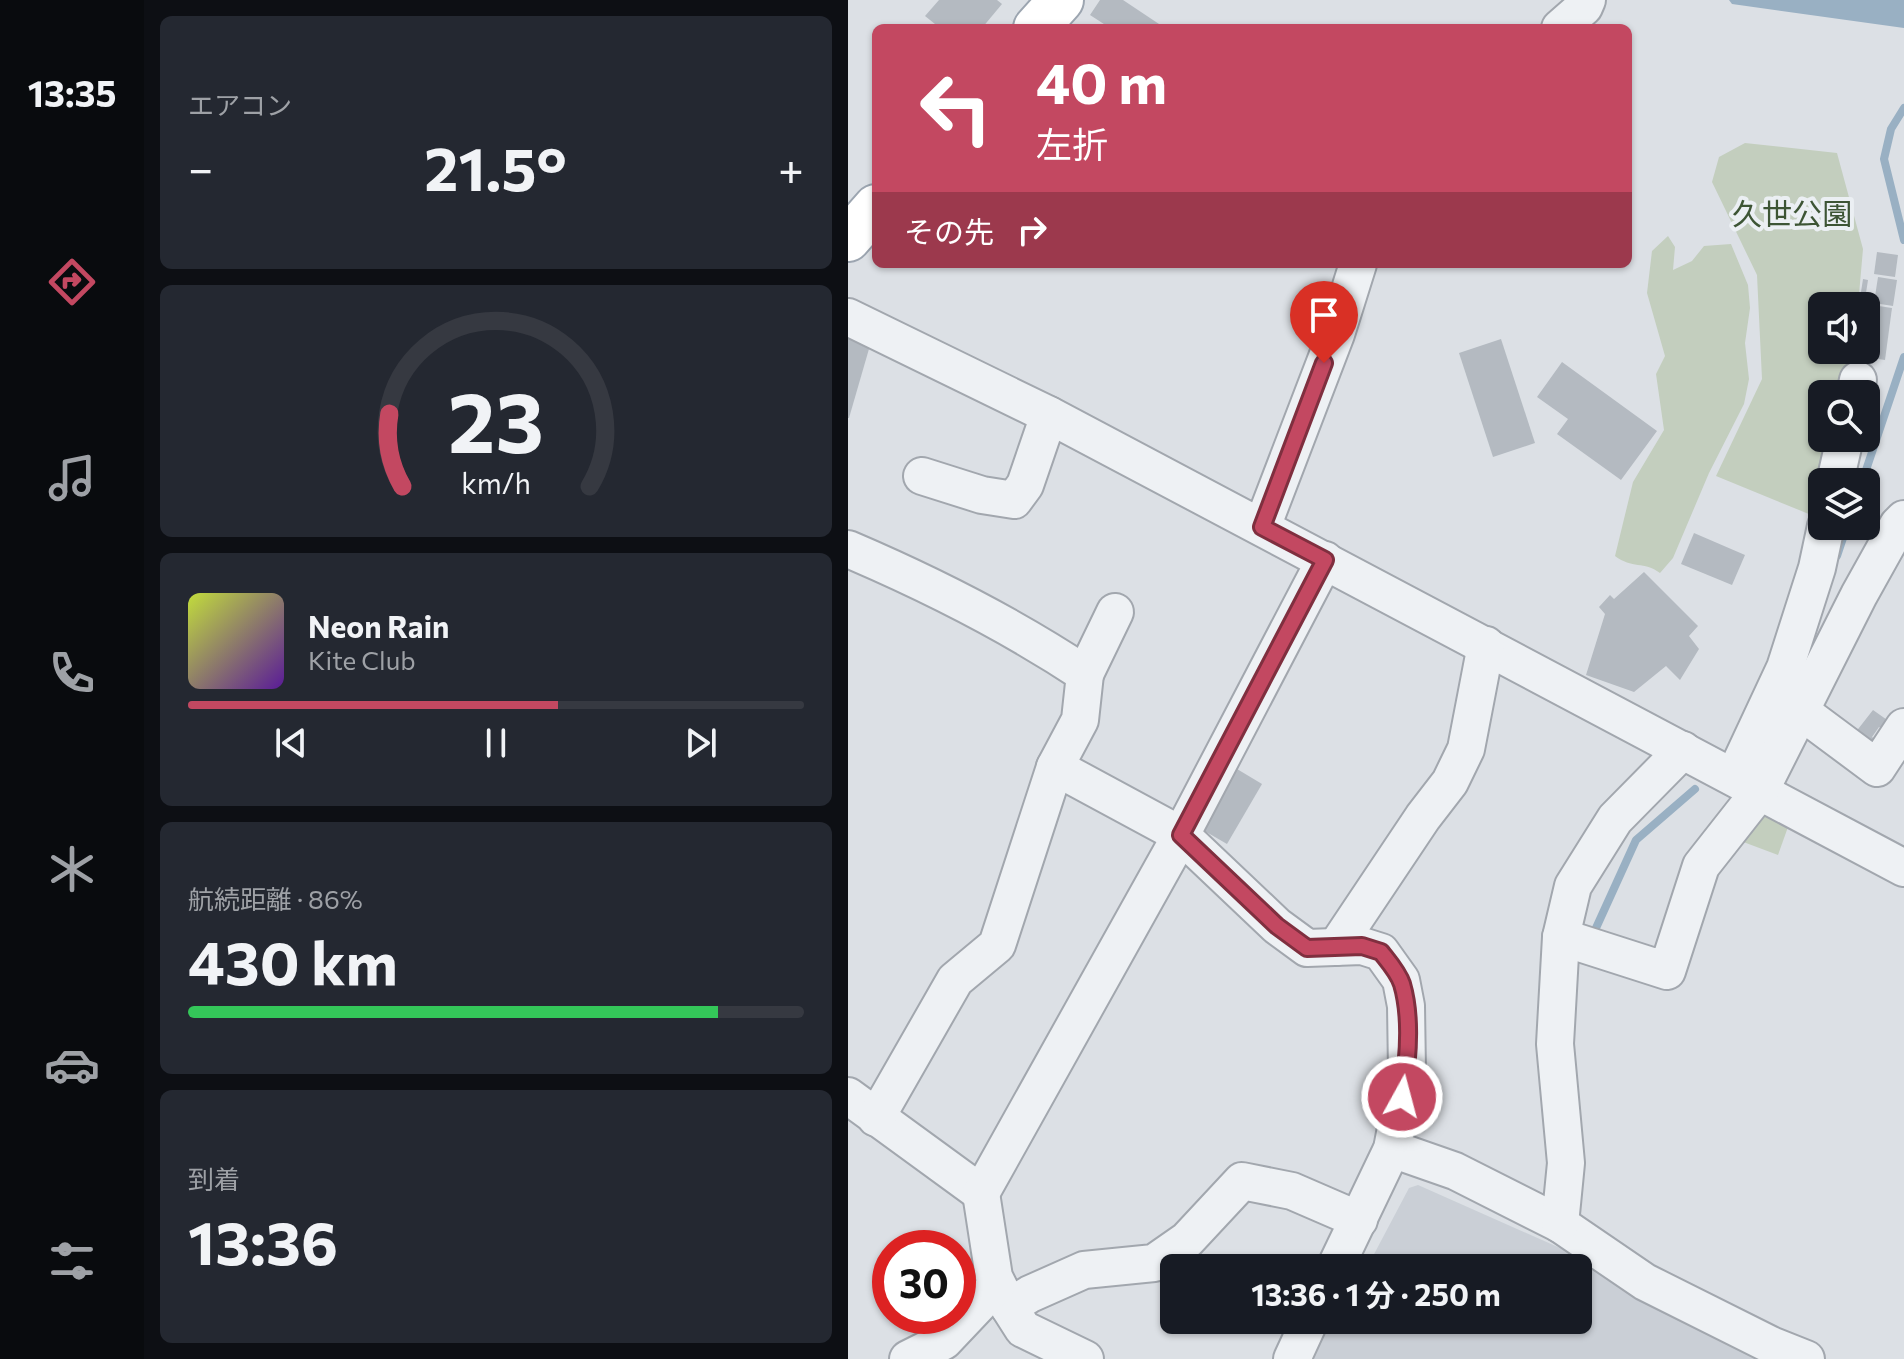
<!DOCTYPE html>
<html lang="ja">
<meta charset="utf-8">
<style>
body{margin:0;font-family:Commissioner,"Noto Sans JP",sans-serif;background:#242831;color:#f1f3f6;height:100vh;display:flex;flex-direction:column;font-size:30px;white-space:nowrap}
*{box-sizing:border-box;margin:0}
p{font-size:26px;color:#9ea1a6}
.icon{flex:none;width:44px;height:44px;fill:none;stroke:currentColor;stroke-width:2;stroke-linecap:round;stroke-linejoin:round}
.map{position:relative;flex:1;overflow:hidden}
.panel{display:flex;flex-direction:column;gap:16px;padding:16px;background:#0d0f14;width:704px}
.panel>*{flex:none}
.hud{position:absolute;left:24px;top:24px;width:760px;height:244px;border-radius:12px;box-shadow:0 2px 6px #0004;background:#c34861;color:#fff;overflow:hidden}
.controls{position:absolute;left:960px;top:292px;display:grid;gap:16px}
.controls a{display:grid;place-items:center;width:72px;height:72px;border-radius:12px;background:#171b24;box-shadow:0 2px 6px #0004;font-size:40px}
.speed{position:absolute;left:24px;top:1230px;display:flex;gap:16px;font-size:40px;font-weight:700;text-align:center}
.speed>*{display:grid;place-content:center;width:104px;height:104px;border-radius:50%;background:#171b24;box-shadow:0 2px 6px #0004;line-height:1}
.speed .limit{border:12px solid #d22;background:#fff;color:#111}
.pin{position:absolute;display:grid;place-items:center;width:68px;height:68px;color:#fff;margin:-82px -34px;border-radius:50% 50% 50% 0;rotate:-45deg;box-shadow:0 0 8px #0007}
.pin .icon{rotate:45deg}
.me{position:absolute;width:88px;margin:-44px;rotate:7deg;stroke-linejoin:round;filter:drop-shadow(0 0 6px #0008)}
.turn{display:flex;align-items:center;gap:28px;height:168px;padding:0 32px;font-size:36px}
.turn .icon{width:104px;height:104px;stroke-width:2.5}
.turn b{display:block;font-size:56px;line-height:68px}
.then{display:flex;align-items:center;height:76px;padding:0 32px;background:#0003;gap:16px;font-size:30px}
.big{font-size:60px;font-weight:700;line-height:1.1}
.panel .tile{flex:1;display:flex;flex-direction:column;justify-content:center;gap:12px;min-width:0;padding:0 28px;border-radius:12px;background:#242831}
.panel .dial{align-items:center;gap:0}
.dial svg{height:208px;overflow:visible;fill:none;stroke:#363941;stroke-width:7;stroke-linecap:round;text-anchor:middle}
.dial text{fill:#f1f3f6;stroke:none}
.song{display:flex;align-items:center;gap:24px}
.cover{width:96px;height:96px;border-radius:12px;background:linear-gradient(135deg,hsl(70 70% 55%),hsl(270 70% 35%))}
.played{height:8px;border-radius:4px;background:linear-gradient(90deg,#c34861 60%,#363941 60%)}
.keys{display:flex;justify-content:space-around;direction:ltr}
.heat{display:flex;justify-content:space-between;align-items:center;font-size:44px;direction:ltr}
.charge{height:12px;border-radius:6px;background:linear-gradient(90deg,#34c759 86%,#363941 0)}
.trip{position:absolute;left:312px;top:1254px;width:432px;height:80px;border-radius:12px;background:#171b24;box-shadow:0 2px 6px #0004;font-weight:700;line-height:80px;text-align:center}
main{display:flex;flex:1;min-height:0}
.tab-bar{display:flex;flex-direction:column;width:144px;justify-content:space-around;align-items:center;background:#090b0e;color:#9ea1a6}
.tab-bar .icon{width:56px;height:56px}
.tab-bar .selected{color:#c34861}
.tab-bar b{font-size:36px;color:#f1f3f6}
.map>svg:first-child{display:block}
.built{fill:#cacfd6}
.green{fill:#c3cebe}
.water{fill:#99b0c3}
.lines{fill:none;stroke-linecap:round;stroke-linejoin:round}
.stream{stroke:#99b0c3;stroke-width:8}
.building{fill:#b4bac1}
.minor-casing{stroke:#a2a7ae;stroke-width:40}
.major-casing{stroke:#9ca5b0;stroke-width:48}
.minor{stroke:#eef1f4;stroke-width:36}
.major{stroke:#fff;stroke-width:44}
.route-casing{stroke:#7f2f3f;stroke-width:20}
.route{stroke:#c34861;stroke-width:14}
.labels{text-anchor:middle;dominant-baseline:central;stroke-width:8;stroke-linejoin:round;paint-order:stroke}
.park-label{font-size:30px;fill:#3d5535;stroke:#ebeff3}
</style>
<main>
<nav class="tab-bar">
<b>13:35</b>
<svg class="icon selected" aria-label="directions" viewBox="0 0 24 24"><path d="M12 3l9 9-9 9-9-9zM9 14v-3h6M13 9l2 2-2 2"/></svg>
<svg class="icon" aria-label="music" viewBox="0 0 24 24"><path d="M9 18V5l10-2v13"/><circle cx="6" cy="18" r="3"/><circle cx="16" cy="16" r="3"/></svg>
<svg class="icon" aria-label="phone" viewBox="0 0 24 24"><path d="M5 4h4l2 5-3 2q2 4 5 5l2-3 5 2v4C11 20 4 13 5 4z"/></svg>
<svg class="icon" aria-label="climate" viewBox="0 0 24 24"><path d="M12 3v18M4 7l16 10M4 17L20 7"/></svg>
<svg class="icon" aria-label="car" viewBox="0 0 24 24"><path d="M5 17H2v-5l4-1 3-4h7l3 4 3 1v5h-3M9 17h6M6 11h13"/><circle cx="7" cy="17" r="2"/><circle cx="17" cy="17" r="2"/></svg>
<svg class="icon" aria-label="filters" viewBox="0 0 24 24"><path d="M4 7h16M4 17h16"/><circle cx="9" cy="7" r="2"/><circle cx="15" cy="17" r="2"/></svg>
</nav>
<section class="panel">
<div class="tile"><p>エアコン</p>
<div class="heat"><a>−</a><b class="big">21.5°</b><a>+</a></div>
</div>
<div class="tile dial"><svg viewBox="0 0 100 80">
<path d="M14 69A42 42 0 1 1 86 69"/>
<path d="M14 69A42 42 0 0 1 9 41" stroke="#c34861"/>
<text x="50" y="56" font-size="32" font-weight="700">23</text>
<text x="50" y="72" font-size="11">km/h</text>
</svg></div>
<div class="tile">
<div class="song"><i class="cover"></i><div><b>Neon Rain</b><p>Kite Club</p></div></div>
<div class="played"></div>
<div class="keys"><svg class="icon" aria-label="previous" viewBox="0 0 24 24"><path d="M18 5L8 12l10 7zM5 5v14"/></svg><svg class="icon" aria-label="pause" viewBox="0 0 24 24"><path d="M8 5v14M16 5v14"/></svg><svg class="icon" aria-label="next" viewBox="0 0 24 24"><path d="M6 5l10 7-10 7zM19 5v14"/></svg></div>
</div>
<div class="tile"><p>航続距離 · 86%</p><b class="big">430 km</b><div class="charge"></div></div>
<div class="tile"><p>到着</p><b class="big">13:36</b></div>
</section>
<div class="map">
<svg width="1056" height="1359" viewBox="0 0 1056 1359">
<rect width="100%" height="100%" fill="#dce0e5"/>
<path class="built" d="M570,1185l151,67 79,50 114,57h-453l19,-39h250v-52h-224l3,-5 15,-5 37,-70z"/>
<g class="green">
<path d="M897,143l92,10 26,96 -5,57h-36v44h32l-6,44h-26v44h18l-18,44 -1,37 -105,-43 46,-97 -5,-104 -45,-93 7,-25z"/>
<path d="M820,236l7,11 -2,23 19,-9 12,-15 27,-2 17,41 2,23 -5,35 4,36 -5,25 -35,69 -36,85 -13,15c-16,-12 -28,-4 -45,-17l18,-74 31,-52 -8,-56 9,-18 -18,-63 5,-42z"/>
<path d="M924,815l16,12 -10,28 -40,-15 19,-22z"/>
</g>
<path class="water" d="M881,0h175v28l-172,-24z"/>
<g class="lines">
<g class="stream">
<path d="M1056,108l-13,21 -7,30 20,81"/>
<path d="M1014,482l42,-125"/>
<path d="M989,556l10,-30"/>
<path d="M748,928l40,-88 59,-51"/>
</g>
</g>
<g class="building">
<path d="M91,0h58l5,4 -20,24h-42l-15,-12z"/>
<path d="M252,0h23l42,28h-60l2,-2 -17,-11z"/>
<path d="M1029,252l21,3 -3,22 -21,-3z"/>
<path d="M1030,277l19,3 -4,26 -19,-3z"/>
<path d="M1015,279l5,1 -2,13 -5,-1z"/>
<path d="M1024,305l20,3 -7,52 -20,-3z"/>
<path d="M0,335l23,7 -22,76h-1z"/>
<path d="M653,339l34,104 -42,14 -34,-104z"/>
<path d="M714,362l95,69 -36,49 -64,-46 11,-15 -31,-22z"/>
<path d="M846,533l51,22 -13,30 -51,-21z"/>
<path d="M796,572l54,54 -9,10 10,13 -19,31 -14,-14 -32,26 -48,-17 19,-61 -6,-7 11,-12 4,4z"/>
<path d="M1025,710l17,12 -6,8 -5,-3 -7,10 5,4 -4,5 -18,-13z"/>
<path d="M384,766l30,18 -35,60 -31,-18z"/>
</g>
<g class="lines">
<defs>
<g id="minor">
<path d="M712,28l24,-21 3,-7"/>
<path d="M0,317l201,98 855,453"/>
<path d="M1007,394l3,-14"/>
<path d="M74,476l60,19 32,5 11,-15 24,-70"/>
<path d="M987,482l10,-44"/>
<path d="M414,527l74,-193 22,-70"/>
<path d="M0,549c82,35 163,76 237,125l-5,46 -25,47 126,68 96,91 30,22 55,-2 19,6 20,28 5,26 1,65 -15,78 -57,119"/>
<path d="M237,674l30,-62"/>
<path d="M951,710l78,58 27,-41"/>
<path d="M886,777l51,-109 32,-100 9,-42"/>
<path d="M713,937l106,34 34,-105 59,-75 99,-196 39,-70 6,-6"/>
<path d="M488,947l87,-130 27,-35 16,-33 20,-104"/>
<path d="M0,1096l133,97 200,-358 144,-275"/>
<path d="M28,1118l79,-138 42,-35 58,-178"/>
<path d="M544,1149l63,22 105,53 85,58 126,63 35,14"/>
<path d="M133,1193l13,84 15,30 14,22 62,30"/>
<path d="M712,1224l6,-61 -11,-119 6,-107 12,-51 42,-67 68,-69"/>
<path d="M161,1307l21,-13 54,-24 70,-7 33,-23 55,-59 50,10 67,29"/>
<path d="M60,1359l36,-18 53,-56"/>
<path d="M444,1359l18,-39"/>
</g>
<g id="major">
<path d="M188,28l25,-28"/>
<path d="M0,239l28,-32"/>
</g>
</defs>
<use href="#minor" class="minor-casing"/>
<use href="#major" class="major-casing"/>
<use href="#minor" class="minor"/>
<use href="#major" class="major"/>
</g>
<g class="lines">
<defs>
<path id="route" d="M476,363l-62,164 63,33 -144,275 96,91 30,22 55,-2 19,6c7,9 17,20 21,32 10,34 6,78 0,113"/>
</defs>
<use href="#route" class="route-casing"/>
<use href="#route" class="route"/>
</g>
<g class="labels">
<g class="park-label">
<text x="944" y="212">久世公園</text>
</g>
</g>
</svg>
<div class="controls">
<a><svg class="icon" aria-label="sound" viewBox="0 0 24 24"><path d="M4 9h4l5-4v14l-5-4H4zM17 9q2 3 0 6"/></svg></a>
<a><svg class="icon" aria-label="search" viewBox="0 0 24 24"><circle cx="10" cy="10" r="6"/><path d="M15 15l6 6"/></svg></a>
<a><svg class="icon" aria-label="layers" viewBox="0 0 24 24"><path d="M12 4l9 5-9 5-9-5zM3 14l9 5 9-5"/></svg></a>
</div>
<div class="speed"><div class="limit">30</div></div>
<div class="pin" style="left:476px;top:363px;background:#d93025"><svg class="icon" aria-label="arrive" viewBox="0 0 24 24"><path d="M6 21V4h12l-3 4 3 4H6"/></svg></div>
<svg class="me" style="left:554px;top:1097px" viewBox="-20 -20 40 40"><circle r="17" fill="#c34861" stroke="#fff" stroke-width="3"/><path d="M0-11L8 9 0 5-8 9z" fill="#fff"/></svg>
<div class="trip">13:36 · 1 分 · 250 m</div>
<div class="hud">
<div class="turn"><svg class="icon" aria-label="left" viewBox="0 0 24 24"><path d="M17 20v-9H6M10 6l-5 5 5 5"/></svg><div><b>40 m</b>左折</div></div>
<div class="then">その先<svg class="icon" aria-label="right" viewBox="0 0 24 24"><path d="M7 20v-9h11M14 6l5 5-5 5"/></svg></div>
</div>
</div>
</main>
